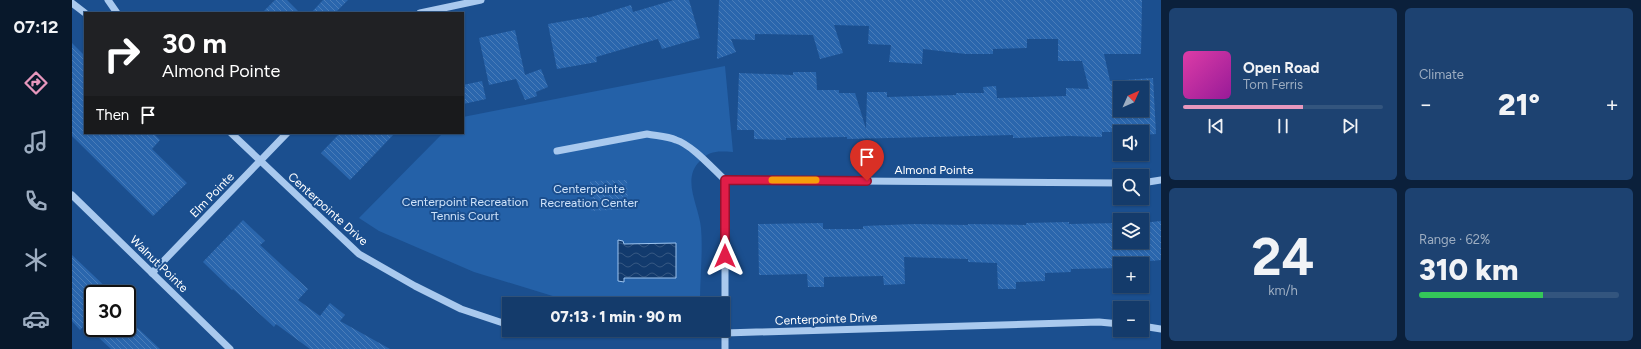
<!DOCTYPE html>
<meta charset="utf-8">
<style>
body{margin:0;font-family:Figtree,sans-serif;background:#1d4271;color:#f1f3f6;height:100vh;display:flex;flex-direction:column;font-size:15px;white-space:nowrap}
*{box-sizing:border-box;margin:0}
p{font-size:13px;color:#9dadc1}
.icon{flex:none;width:22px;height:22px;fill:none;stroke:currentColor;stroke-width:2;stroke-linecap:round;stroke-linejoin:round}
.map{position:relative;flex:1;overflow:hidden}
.drawer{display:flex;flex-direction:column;gap:8px;padding:8px;background:#0b203b;width:480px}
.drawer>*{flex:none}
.hud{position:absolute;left:12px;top:12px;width:380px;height:122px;border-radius:0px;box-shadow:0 1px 3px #0004,0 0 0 1px #33557e;background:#202124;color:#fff;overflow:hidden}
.needle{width:26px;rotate:45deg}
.buttons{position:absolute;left:1041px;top:81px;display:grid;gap:8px}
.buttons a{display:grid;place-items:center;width:36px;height:36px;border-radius:0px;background:#143b6b;box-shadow:0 1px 3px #0004,0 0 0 1px #33557e;font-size:20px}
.speed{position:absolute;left:12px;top:285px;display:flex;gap:8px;font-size:20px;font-weight:700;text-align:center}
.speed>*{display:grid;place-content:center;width:52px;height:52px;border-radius:50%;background:#143b6b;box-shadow:0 1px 3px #0004,0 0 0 1px #33557e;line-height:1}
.speed .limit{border:2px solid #111;border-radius:6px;background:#fff;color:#111}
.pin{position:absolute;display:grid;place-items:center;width:34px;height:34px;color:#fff;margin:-41px -17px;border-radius:50% 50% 50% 0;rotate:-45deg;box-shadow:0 0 4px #0007}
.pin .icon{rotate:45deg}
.me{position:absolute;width:44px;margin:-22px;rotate:0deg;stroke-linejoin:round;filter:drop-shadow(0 0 3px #0008)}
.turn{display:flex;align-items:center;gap:14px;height:84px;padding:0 12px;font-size:18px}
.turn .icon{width:52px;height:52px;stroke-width:2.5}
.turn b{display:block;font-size:28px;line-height:34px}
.then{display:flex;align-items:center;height:38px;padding:0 12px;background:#0003;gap:8px;font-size:15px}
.big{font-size:30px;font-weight:800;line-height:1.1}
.drawer .card{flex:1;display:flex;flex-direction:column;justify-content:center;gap:6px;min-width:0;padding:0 14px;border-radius:6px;background:#1d4271}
.drawer .dial{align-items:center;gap:0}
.dial b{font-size:52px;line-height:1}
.song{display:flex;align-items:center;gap:12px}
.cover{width:48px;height:48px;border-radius:6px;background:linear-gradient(135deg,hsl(320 70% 55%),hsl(300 70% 35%))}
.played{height:4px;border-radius:2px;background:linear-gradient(90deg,#e797bd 60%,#33557e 60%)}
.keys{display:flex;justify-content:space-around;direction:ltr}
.heat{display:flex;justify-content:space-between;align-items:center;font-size:22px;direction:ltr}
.charge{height:6px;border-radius:3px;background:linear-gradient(90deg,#34c759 62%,#33557e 0)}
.drawer .tiles{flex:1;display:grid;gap:8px;grid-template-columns:repeat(2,1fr)}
.trip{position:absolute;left:430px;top:297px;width:228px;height:40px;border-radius:0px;background:#143b6b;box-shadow:0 1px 3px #0004,0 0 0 1px #33557e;font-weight:800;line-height:40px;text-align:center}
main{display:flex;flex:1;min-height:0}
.menu{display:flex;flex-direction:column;width:72px;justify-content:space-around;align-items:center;background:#08182b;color:#9dadc1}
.menu .icon{width:28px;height:28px}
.menu .selected{color:#e797bd}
.menu b{font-size:18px;color:#f1f3f6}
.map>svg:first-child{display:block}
.green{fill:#2461a8}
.water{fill:url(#water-waves);stroke:#9cc4f0}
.building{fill:url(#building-back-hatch);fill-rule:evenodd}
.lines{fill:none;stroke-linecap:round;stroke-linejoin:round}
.minor{stroke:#a9c9ee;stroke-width:7}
.route-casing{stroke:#92132f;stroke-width:10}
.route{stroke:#e11d48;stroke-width:7}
.slow{stroke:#f59e0b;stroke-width:7}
.labels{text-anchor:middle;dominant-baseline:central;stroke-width:4;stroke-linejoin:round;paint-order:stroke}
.street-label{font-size:12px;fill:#fff;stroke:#1b4f8f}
.park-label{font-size:12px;fill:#cfe3fa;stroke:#1b4f8f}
</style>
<main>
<nav class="menu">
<b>07:12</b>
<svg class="icon selected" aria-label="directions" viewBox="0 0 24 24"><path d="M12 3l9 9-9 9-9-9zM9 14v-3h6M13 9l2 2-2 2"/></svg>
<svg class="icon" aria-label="music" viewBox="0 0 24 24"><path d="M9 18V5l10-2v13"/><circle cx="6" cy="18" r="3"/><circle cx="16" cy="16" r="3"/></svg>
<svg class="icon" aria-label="phone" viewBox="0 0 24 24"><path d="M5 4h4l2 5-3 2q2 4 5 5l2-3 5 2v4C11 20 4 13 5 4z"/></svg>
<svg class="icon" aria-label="climate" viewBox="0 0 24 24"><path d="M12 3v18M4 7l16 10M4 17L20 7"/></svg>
<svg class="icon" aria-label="car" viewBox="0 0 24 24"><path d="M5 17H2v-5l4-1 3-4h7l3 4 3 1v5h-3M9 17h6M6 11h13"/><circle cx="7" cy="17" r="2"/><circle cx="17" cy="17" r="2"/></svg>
</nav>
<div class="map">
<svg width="1089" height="349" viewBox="0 0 1089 349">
<defs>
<pattern id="water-waves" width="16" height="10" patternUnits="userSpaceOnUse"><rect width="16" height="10" fill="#123a6d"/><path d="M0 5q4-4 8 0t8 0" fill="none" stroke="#365883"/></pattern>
<pattern id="building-back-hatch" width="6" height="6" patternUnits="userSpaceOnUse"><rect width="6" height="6" fill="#2a66ad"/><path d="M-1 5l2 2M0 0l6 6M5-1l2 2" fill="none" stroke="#4a7db9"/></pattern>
</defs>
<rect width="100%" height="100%" fill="#1b4f8f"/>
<path class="green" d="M653,66l8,86c-15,-1 -23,-2 -33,9 -19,18 -1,45 1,67 2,24 -1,49 -1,73l-144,-4 -82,-25 -95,-41 -20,-13 84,-85h20v-16z"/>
<path class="water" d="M546,240l5,1 1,3 52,-1v35h-52v4l-6,-1z"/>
<g class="building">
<path d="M203,0h12l13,13h-38z"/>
<path d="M251,0h25l-13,13h-24z"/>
<path d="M602,0h15l11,38 -38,11 -4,-10 -62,18 1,5 -40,7 -9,-45 40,-7v1l43,-13 2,7z"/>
<path d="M647,0h423l-1,54h-37l6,27 43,-3 3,56 -14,1v-3h-40v5l-33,-1 -56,2v-3l-166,4v-2l-61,1v2l-32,-1v-9h-17l2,-57 54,2v-3h23l1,18h22v3h16l11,36 1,-37h20v5l69,-2v-2h28l-1,-6 13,-1 1,12 69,-2v-8l23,1 -7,-28h-24v-22h-31v9l-34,1v5h-27l-43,-5 -1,15 -33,-2 2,-17 -23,-1 1,-18 -35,-1 9,28 -23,6 -7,-24 -58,-1v6l-24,-1 5,13 -19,7zM1048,88h22v22h-22z"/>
<path d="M443,30l10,45 16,-6 7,18 -12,5 1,4 -12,4 -9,-21 -27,6 -10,-47z"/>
<path d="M0,43l13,13v77h68l7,7 -8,9 35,34 -34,33 -81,-80z"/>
<path d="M410,81l4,18 -23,5v-19z"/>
<path d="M268,133h55l-45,47 -29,-27z"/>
<path d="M555,180l1,29 -37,2 -1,-30z"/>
<path d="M171,220l22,21 -5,4 48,44 -10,11 22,16 10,-13 15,12 -5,6 50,28h-80l-34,-25 -2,3 -41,-38 -1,1 -29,-28z"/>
<path d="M1089,221v39l-41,4v4l-49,1v3l-26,1v8l-29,1v7h-18l-1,-26 -29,-1v-3l-64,-2 1,27 -21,1 -1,-9 -59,1v10h-16l-1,-13 -48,1 -1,-51 65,-1v6h40v-3l52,-2 53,1v-1l58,1v-2l43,-1v2l51,-1v19h22v-19z"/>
<path d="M0,255l41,39h-20v34h34v-10l33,31h-49l-26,-24 -5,5 -8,-9z"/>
</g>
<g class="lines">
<g class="minor">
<path d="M36,0l9,13"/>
<path d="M0,3l13,10"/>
<path d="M348,13l61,-13"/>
<path d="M159,133l128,121 56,32 46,23 48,16"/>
<path d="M485,151l90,-17c10,2 20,2 29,6 16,5 36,28 49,40"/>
<path d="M653,180l395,3"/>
<path d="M653,180v169"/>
<path d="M1070,183l19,-3"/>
<path d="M0,195l158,154"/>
<path d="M80,273l135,-140"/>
<path d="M1070,326l19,3"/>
<path d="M460,330l33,3h160l374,-11 21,2"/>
</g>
</g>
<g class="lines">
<defs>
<path id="route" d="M653,256v-76l142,1"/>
</defs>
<use href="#route" class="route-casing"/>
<use href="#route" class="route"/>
<path class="slow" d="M700,180h44"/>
</g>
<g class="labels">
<g class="street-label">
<text x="862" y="170">Almond Pointe</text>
<text transform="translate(140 195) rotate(-46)">Elm Pointe</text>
<text transform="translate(256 209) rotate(42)">Centerpointe Drive</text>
<text transform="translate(87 264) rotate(44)">Walnut Pointe</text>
<text transform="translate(754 319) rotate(-2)">Centerpointe Drive</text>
</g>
<g class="park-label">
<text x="517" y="189">Centerpointe<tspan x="517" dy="14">Recreation Center</tspan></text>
<text x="393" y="202">Centerpoint Recreation<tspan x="393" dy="14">Tennis Court</tspan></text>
</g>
</g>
</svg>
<div class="buttons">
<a><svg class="needle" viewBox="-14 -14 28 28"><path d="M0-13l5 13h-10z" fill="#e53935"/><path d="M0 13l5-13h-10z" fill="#9dadc1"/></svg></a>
<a><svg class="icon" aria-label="sound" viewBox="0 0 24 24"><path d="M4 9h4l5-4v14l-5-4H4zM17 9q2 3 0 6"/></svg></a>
<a><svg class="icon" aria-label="search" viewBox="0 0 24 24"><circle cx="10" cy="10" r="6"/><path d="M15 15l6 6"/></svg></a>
<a><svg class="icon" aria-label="layers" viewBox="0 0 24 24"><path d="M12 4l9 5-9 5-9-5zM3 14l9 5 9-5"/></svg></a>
<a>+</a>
<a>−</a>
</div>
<div class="speed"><div class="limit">30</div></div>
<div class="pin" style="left:795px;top:181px;background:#d93025"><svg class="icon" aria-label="arrive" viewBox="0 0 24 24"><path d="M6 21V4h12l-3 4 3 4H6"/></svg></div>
<svg class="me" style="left:653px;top:256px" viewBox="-20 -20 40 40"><path d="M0-17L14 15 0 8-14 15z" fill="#e11d48" stroke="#fff" stroke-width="4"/></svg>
<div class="trip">07:13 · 1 min · 90 m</div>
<div class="hud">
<div class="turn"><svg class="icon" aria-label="right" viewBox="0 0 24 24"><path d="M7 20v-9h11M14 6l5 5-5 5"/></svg><div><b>30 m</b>Almond Pointe</div></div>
<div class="then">Then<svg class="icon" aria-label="arrive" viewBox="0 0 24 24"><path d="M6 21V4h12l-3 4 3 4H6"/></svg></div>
</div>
</div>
<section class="drawer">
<div class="tiles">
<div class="card">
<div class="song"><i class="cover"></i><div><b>Open Road</b><p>Tom Ferris</p></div></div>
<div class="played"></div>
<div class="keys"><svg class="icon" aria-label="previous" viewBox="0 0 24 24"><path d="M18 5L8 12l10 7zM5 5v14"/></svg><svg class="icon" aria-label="pause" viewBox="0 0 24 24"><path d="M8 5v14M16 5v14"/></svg><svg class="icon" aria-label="next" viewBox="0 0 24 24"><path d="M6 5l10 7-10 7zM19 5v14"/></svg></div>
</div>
<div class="card"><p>Climate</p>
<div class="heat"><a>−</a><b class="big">21°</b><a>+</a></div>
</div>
<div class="card dial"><b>24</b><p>km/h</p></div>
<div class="card"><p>Range · 62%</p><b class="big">310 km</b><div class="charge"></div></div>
</div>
</section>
</main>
